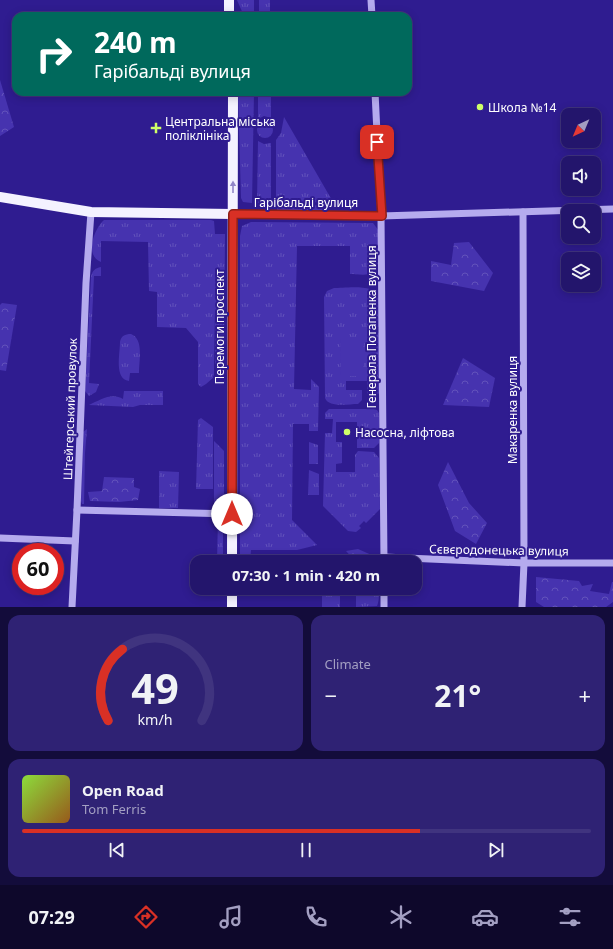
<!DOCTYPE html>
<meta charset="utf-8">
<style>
body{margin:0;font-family:"Noto Sans",sans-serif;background:#2f2274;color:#f1f3f6;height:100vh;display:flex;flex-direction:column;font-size:15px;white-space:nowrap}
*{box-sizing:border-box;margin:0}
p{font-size:13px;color:#a39fc2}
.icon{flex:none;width:22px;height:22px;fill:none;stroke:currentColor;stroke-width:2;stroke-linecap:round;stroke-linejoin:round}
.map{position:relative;height:607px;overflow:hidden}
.details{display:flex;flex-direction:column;gap:8px;padding:8px;background:#130c3b;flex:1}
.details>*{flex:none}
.guide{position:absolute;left:12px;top:12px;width:400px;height:84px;border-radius:12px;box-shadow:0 2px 10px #0003,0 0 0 1px #40347f;background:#00695c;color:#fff;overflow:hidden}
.needle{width:26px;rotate:224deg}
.fabs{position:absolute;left:561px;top:108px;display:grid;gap:8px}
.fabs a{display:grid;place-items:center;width:40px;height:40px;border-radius:8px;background:#23156c;box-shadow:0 2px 10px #0003,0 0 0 1px #40347f;font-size:20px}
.speed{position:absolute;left:12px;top:543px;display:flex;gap:8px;font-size:20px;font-weight:700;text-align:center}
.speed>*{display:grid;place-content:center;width:52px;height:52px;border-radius:50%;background:#23156c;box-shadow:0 2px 10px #0003,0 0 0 1px #40347f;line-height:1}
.speed .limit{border:6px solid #d22;background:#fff;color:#111}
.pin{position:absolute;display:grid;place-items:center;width:34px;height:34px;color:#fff;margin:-17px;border-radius:8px;box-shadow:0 2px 6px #0006}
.me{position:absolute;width:44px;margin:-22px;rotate:0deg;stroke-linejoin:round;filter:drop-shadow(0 0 3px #0008)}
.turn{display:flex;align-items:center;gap:14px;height:84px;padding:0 16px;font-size:18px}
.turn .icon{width:52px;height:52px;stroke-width:2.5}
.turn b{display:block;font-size:28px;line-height:34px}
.big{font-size:30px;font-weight:700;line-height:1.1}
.details .card{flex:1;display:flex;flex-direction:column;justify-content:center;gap:6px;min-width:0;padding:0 14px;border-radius:12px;background:#2f2274}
.details .dial{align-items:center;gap:0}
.dial svg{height:104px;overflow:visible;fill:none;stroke:#40347f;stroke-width:7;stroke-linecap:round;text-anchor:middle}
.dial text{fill:#f1f3f6;stroke:none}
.song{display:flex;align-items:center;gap:12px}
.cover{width:48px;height:48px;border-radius:6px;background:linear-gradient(135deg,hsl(90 70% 55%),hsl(30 70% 35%))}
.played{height:4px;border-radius:2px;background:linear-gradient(90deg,#d93025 70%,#40347f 70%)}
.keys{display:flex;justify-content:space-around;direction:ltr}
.heat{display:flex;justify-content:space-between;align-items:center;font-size:22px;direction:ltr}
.details .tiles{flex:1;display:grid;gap:8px;grid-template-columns:1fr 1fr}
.card:last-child{grid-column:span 2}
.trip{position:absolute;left:190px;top:555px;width:232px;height:40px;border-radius:12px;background:#23156c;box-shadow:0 2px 10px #0003,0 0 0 1px #40347f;font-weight:700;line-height:40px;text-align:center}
.tab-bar{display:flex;height:64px;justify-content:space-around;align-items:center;background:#0e082b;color:#a39fc2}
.tab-bar .icon{width:28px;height:28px}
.tab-bar .selected{color:#d93025}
.tab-bar b{font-size:18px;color:#f1f3f6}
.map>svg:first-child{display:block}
.grass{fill:url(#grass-tufts)}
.forest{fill:url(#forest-crowns)}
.pitch{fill:#4633af}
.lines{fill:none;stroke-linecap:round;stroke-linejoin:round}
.minor{stroke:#b5abee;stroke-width:7}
.major{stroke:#f4f2ff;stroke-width:10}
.oneway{fill:#9287c8}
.route-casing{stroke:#8d1f18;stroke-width:10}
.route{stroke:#d93025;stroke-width:7}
.poi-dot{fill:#cfff68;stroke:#2f1c90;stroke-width:1.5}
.labels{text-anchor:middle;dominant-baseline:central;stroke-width:4;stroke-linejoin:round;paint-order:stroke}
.poi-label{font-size:12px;fill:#fff;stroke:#2f1c90;text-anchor:start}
.street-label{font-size:12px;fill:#fff;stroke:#2f1c90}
</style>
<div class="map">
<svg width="613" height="607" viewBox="0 0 613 607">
<defs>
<pattern id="grass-tufts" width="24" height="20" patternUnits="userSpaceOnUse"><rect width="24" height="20" fill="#4633af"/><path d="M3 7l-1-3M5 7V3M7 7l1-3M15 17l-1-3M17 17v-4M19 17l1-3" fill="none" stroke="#6252bb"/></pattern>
<pattern id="forest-crowns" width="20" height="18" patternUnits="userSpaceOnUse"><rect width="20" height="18" fill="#4633af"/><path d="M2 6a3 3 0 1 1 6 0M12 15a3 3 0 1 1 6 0" fill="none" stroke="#6252bb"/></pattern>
</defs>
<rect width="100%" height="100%" fill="#2f1c90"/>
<g class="grass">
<path d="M237,0h17v16h-10z"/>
<rect x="259" y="0" width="11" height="16"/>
<path d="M238,92h16l-2,111 -9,-1 -2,-4z"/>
<path d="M258,92h9l4,5v21l-7,-2 -6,3z"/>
<path d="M284,117l49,85 -57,1v-63l5,-7z"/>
<circle cx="265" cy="130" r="8"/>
<path d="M258,141l6,3 7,-1v60h-14z"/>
<path d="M328,205v5l-51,1v-5z"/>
<path d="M104,220h107l3,1 1,13h10l-1,121 -9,10 -1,-57v69l-8,7 -5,3 -3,-3v-42l-12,-14 -29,-1v-35l-8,-1 -1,-49 -47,-1v21c-17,-7 -7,-33 3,-42z"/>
<path d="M251,222l122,1 6,8v35c-4,12 -20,8 -29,8v-28h-53l-3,143 17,1v-11l8,8 -1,44h-9v-7h-16l-1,96 25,25 -20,5h-46l-1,12h-10v-326l2,-10z"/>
<path d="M101,267v9h-7l-5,107 10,1 -3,8 -7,4 -4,-5 6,-114c1,-6 4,-9 10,-10z"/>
<path d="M334,288c11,0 43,-5 45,10 1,9 0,20 0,29h-3v6h3v60l-3,4h-5l-4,-3v-13h-21v9h16v10l-4,4c-10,0 -29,4 -33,-6l-1,-101 3,-6z"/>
<path d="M131,334c13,5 8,27 8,39h-9l-1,8c-15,-2 -9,-27 -9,-39 1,-6 5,-8 11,-8z"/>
<path d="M124,391h39v14h-23l-7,2 -44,-2c11,-5 23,-13 34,-6z"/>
<path d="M329,409h45l3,1 2,3v30l-5,5h-17v-26h-21v20h6v21l-6,1v8h19v-17l3,-4 16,1 5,6 1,51 -14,14 -2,-2 -5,5 2,2 -5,4 -8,-1 -25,-25 2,-73h7l1,-14h-8v-6z"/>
<path d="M201,418l12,9v62h-17l2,-69z"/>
<path d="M87,429l-2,24 -1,51h-2l-1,-3 2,-69z"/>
<path d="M214,441l10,10v51c-2,5 -5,7 -10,7z"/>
<path d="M309,442l9,3v19h-9z"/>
<path d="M309,470l10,4v21h-11z"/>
<path d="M159,471l20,1 -1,36h-19z"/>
<path d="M218,518l4,3 1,5v36h-6z"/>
<path d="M358,549l18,8 3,5h-23l-10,-11z"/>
<rect x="322" y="588" width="18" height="19"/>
<path d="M356,588h21c3,5 2,13 0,18l-21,1z"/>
</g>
<g class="forest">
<path d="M0,80l14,47 -14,9z"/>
<path d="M469,242l24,31 -9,18 -53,-10v-20l20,4 3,-22z"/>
<path d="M2,303l15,2 -11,66 -6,-1v-65z"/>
<path d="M463,358l32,20 -6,29 -46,-2z"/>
<path d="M448,462l21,41 18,20 -11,21 -21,-13 -17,-46z"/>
<path d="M104,477l30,1v9l6,2 -2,11 -19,2 -29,-1 -2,-9 14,-1z"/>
<path d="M536,577l43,4 3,5 11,-2 -3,7 19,3 3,-12h1v20l-7,5h-62l-8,-5z"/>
</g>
<path class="pitch" d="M340,338h23v38h-22z"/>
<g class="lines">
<g class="minor">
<path d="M371,0l1,16"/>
<path d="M375,92l6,124 3,346"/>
<path d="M233,214l148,2 232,-7"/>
<path d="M77,510l155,4"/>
<path d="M0,538l75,3"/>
<path d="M384,557l140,6h89"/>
<path d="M72,607l5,-97 9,-227 5,-71"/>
<path d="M384,607v-19"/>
<path d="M522,607l2,-44 -1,-351"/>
</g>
<g class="major">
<path d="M229,0v16"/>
<path d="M0,197l91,15 142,2"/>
<path d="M232,562l1,-470"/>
<path d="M232,607v-19"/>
</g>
</g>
<defs><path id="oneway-solid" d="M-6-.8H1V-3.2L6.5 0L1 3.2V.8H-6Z"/></defs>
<use class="oneway" href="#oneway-solid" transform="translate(233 187) rotate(-90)"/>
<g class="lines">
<defs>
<path id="route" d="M232,514l1,-300 149,2 -5,-74"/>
</defs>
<use href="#route" class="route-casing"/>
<use href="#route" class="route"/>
</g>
<g class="poi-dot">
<circle cx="480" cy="107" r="4"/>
<path d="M154 122h4v4h4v4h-4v4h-4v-4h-4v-4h4z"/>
<circle cx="347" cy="432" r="4"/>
</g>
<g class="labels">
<g class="poi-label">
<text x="488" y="107">Школа №14</text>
<text x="165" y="121">Центральна міська<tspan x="165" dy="14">полiклiнiка</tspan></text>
<text x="355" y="432">Насосна, ліфтова</text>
</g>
<g class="street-label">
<text x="306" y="202">Гарібальді вулиця</text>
<text transform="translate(219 327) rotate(-90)">Перемоги проспект</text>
<text transform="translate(371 327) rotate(-90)">Генерала Потапенка вулиця</text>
<text transform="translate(70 409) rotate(-88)">Штейгерський провулок</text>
<text transform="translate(512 410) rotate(-90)">Макаренка вулиця</text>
<text transform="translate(499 550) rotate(1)">Сєвєродонецька вулиця</text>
</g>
</g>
</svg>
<div class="fabs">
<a><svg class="needle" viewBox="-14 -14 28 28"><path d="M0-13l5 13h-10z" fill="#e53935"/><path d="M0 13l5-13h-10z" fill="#a39fc2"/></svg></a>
<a><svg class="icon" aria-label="sound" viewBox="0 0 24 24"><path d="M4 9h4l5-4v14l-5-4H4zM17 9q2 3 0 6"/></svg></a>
<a><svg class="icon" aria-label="search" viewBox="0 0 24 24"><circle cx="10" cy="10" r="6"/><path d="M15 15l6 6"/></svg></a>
<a><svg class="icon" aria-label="layers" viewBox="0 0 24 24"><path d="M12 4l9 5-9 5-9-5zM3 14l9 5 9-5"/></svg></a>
</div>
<div class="speed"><div class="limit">60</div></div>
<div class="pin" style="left:377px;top:142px;background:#d93025"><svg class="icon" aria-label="arrive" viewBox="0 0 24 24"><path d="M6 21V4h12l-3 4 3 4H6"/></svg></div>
<svg class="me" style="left:232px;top:514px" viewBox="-20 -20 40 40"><circle r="19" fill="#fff"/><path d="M0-13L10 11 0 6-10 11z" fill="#d93025"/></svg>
<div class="trip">07:30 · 1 min · 420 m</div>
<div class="guide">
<div class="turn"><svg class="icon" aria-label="right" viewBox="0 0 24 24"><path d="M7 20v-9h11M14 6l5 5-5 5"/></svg><div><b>240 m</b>Гарібальді вулиця</div></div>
</div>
</div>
<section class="details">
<div class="tiles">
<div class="card dial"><svg viewBox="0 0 100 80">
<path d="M14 69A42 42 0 1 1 86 69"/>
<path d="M14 69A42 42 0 0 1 25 14" stroke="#d93025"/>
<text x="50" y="56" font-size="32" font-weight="700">49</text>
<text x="50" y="72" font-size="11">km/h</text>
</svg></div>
<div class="card"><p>Climate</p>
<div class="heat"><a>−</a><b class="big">21°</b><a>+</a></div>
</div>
<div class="card">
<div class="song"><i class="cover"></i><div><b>Open Road</b><p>Tom Ferris</p></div></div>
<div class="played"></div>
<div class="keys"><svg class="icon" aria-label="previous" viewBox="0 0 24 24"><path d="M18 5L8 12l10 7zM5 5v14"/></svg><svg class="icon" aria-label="pause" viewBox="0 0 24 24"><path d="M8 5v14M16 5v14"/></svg><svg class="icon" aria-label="next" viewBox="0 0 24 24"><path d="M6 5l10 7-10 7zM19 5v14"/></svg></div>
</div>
</div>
</section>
<nav class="tab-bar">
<b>07:29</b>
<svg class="icon selected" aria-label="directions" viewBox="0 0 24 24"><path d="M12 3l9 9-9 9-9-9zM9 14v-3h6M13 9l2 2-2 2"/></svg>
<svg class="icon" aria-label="music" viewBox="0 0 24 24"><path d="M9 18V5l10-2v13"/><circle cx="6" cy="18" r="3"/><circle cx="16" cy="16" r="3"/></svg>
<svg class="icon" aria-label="phone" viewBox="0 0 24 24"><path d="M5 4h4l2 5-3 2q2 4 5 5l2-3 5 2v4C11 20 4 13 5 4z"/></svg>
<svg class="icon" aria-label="climate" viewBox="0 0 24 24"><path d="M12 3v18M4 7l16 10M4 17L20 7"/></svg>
<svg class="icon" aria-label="car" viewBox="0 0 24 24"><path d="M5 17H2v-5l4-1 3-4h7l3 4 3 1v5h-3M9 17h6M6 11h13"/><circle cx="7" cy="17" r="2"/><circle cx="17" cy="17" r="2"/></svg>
<svg class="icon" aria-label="filters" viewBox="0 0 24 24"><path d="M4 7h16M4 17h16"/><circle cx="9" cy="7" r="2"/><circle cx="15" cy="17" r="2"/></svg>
</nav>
